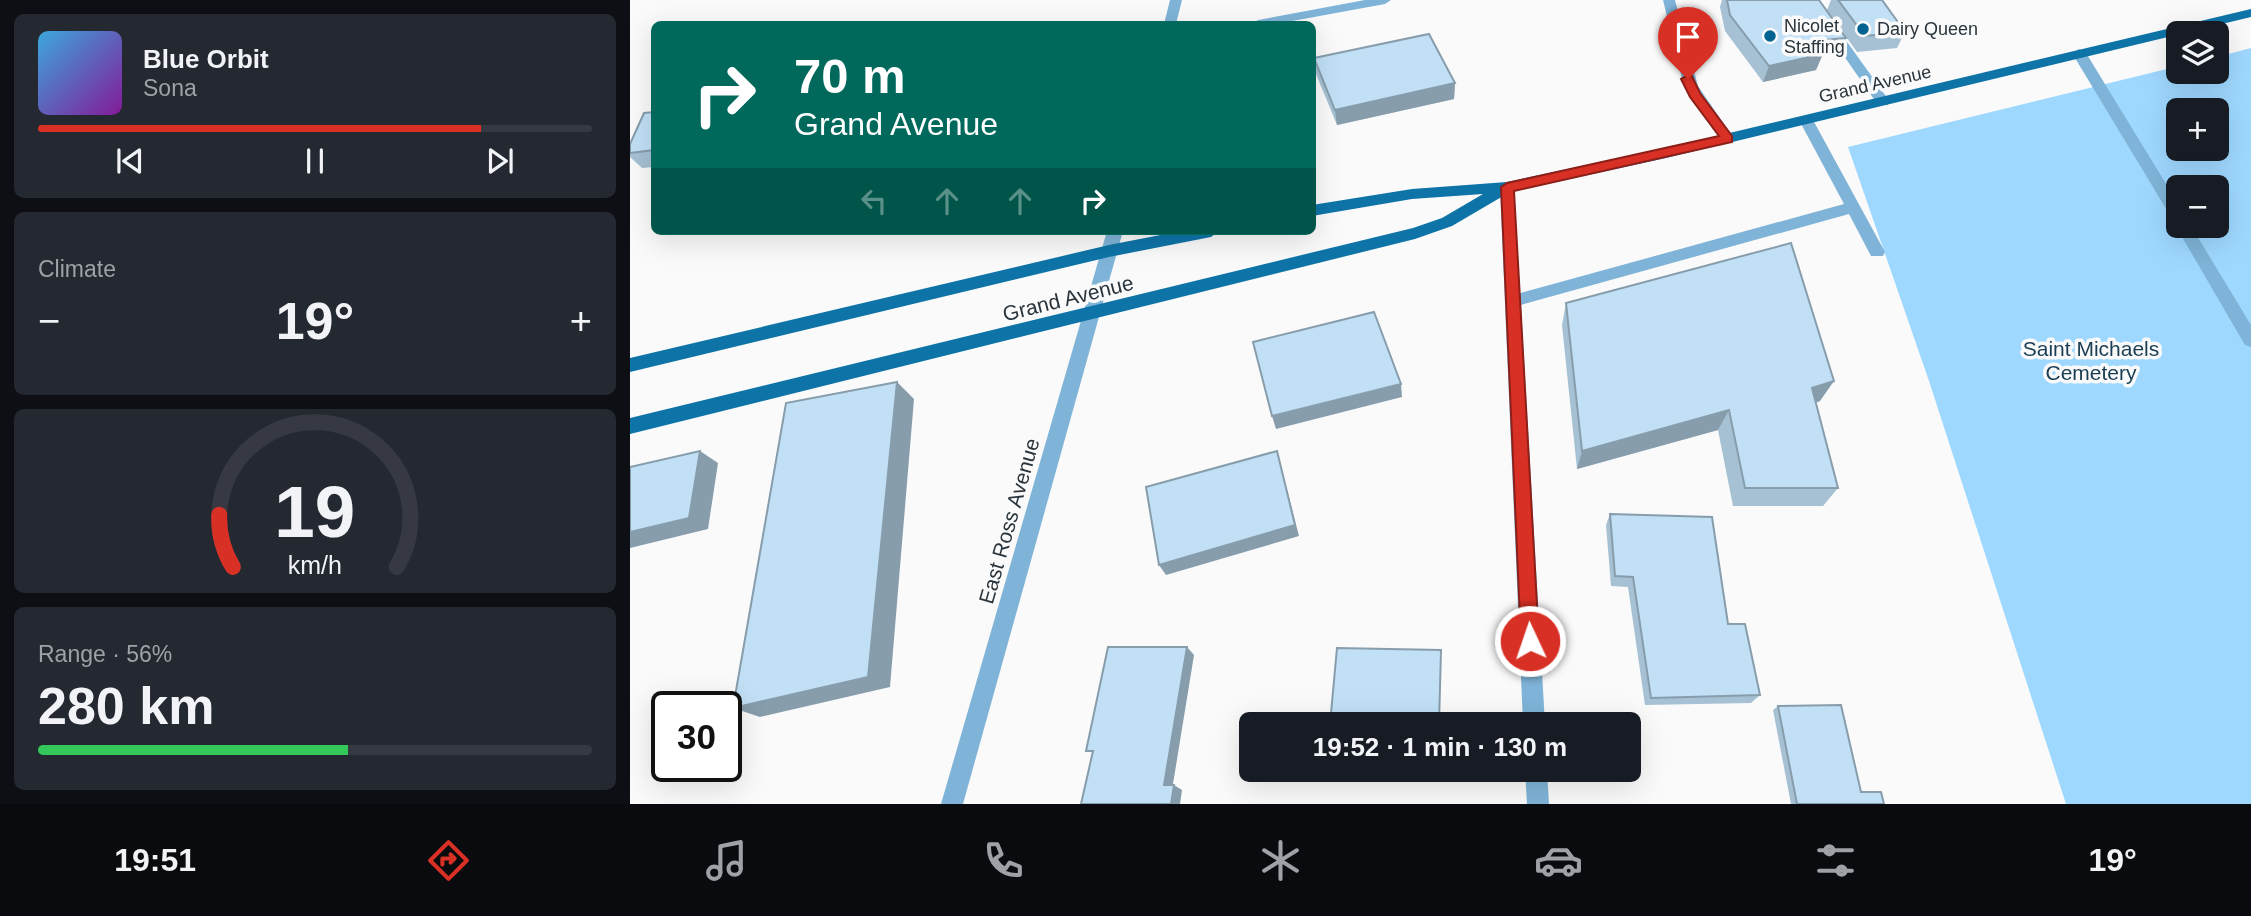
<!DOCTYPE html>
<meta charset="utf-8">
<style>
body{margin:0;font-family:Arial,sans-serif;background:#242831;color:#f1f3f6;height:100vh;display:flex;flex-direction:column;font-size:26px;white-space:nowrap}
*{box-sizing:border-box;margin:0}
p{font-size:23px;color:#9ea1a6}
.icon{flex:none;width:38px;height:38px;fill:none;stroke:currentColor;stroke-width:2;stroke-linecap:round;stroke-linejoin:round}
.map{position:relative;flex:1;overflow:hidden}
.panel{display:flex;flex-direction:column;gap:14px;padding:14px;background:#0d0f14;width:630px}
.panel>*{flex:none}
.guide{position:absolute;left:21px;top:21px;width:665px;height:214px;border-radius:10px;box-shadow:0 7px 28px #0002;background:#00695c;color:#fff;overflow:hidden}
.tools{position:absolute;left:1536px;top:21px;display:grid;gap:14px}
.tools a{display:grid;place-items:center;width:63px;height:63px;border-radius:10px;background:#171b24;box-shadow:0 7px 28px #0002;font-size:35px}
.speed{position:absolute;left:21px;top:691px;display:flex;gap:14px;font-size:35px;font-weight:700;text-align:center}
.speed>*{display:grid;place-content:center;width:91px;height:91px;border-radius:50%;background:#171b24;box-shadow:0 7px 28px #0002;line-height:1}
.speed .limit{border:4px solid #111;border-radius:10px;background:#fff;color:#111}
.pin{position:absolute;display:grid;place-items:center;width:60px;height:60px;color:#fff;margin:-72px -30px;border-radius:50% 50% 50% 0;rotate:-45deg;box-shadow:0 0 7px #0007}
.pin .icon{rotate:45deg}
.me{position:absolute;width:77px;margin:-38px;rotate:357deg;stroke-linejoin:round;filter:drop-shadow(0 0 5px #0008)}
.turn{display:flex;align-items:center;gap:24px;height:147px;padding:0 28px;font-size:32px}
.turn .icon{width:91px;height:91px;stroke-width:2.5}
.turn b{display:block;font-size:49px;line-height:60px}
.lanes{display:flex;align-items:center;height:66px;padding:0 28px;background:#0003;justify-content:center;gap:35px;direction:ltr}
.lanes .off{opacity:.35}
.big{font-size:52px;font-weight:800;line-height:1.1}
.panel .tile{flex:1;display:flex;flex-direction:column;justify-content:center;gap:10px;min-width:0;padding:0 24px;border-radius:10px;background:#242831}
.panel .dial{align-items:center;gap:0}
.dial svg{height:182px;overflow:visible;fill:none;stroke:#363941;stroke-width:7;stroke-linecap:round;text-anchor:middle}
.dial text{fill:#f1f3f6;stroke:none}
.song{display:flex;align-items:center;gap:21px}
.cover{width:84px;height:84px;border-radius:10px;background:linear-gradient(135deg,hsl(200 70% 55%),hsl(290 70% 35%))}
.played{height:7px;border-radius:4px;background:linear-gradient(90deg,#d93025 80%,#363941 80%)}
.keys{display:flex;justify-content:space-around;direction:ltr}
.heat{display:flex;justify-content:space-between;align-items:center;font-size:38px;direction:ltr}
.charge{height:10px;border-radius:5px;background:linear-gradient(90deg,#34c759 56%,#363941 0)}
.trip{position:absolute;left:609px;top:712px;width:402px;height:70px;border-radius:10px;background:#171b24;box-shadow:0 7px 28px #0002;font-weight:800;line-height:70px;text-align:center}
.tabs{display:flex;height:112px;justify-content:space-around;align-items:center;background:#090b0e;color:#9ea1a6}
.tabs .icon{width:49px;height:49px}
.tabs .on{color:#d93025}
.tabs b{font-size:32px;color:#f1f3f6}
main{display:flex;flex:1;min-height:0}
.map>svg:first-child{display:block}
.green{fill:#9fd8ff;fill-rule:evenodd}
.lines{fill:none;stroke-linecap:round;stroke-linejoin:round}
.service{fill:#7fb4d8;fill-rule:evenodd}
.minor{fill:#7fb4d8;fill-rule:evenodd}
.primary{fill:#0e74a8;fill-rule:evenodd}
.wall{fill:#a6c1d4}
.shaded-wall{fill:#879dac}
.building{fill:#c1e0f6;stroke:#879dac;stroke-width:2}
.route{fill:#d93025;stroke:#8d1f18;stroke-width:2}
.poi-dot{fill:#006392;stroke:#fafafa;stroke-width:2.5}
.labels{text-anchor:middle;dominant-baseline:central;stroke-width:7;stroke-linejoin:round;paint-order:stroke}
.far-poi-label{font-size:18px;fill:#29343c;stroke:#fafafa;text-anchor:start}
.far-street-label{font-size:18px;fill:#29343c;stroke:#fafafa}
.street-label{font-size:21px;fill:#29343c;stroke:#fafafa}
.park-label{font-size:21px;fill:#193d53;stroke:#fafafa}
</style>
<main>
<section class="panel">
<div class="tile">
<div class="song"><i class="cover"></i><div><b>Blue Orbit</b><p>Sona</p></div></div>
<div class="played"></div>
<div class="keys"><svg class="icon" aria-label="previous" viewBox="0 0 24 24"><path d="M18 5L8 12l10 7zM5 5v14"/></svg><svg class="icon" aria-label="pause" viewBox="0 0 24 24"><path d="M8 5v14M16 5v14"/></svg><svg class="icon" aria-label="next" viewBox="0 0 24 24"><path d="M6 5l10 7-10 7zM19 5v14"/></svg></div>
</div>
<div class="tile"><p>Climate</p>
<div class="heat"><a>−</a><b class="big">19°</b><a>+</a></div>
</div>
<div class="tile dial"><svg viewBox="0 0 100 80">
<path d="M14 69A42 42 0 1 1 86 69"/>
<path d="M14 69A42 42 0 0 1 8 46" stroke="#d93025"/>
<text x="50" y="56" font-size="32" font-weight="700">19</text>
<text x="50" y="72" font-size="11">km/h</text>
</svg></div>
<div class="tile"><p>Range · 56%</p><b class="big">280 km</b><div class="charge"></div></div>
</section>
<div class="map">
<svg width="1621" height="804" viewBox="0 0 1621 804">
<rect width="100%" height="100%" fill="#fafafa"/>
<path class="green" d="M1621,48v756h-185l-137,-423 -81,-234 331,-81v6h38v-15zM1549,110h38v39h-38zM1549,187h38v39h-38z"/>
<g class="lines">
<g class="service">
<path d="M735,0h26l-6,4 -109,20h-24l6,-4z"/>
<path d="M1175,0h12l71,99v6h-10z"/>
<path d="M1449,49l7,4 93,152v21h12l60,99v22l-6,-2 -67,-115 -1,-7 -3,-1 -102,-169z"/>
<path d="M1176,115l7,5 72,132 -2,4h-12l-22,-42 -336,93 -6,-1 -2,-5 8,-6 331,-91 -45,-84z"/>
</g>
<g class="minor">
<path d="M540,0h12l-6,24h-12z"/>
<path d="M1033,0h12l23,86 34,50v6h-10l-38,-55z"/>
<path d="M877,182l7,5 31,537h-22l-23,-537z"/>
<path d="M477,231h16l-160,573h-22z"/>
<path d="M895,770h22l2,34h-22z"/>
</g>
<g class="primary">
<path d="M1621,9v8l-585,141 -156,34 -58,34 -37,13 -785,195v-16l783,-190 29,-10 41,-24 -71,5 -100,17v-11l100,-16 95,-7 159,-34z"/>
<path d="M551,231h38l-8,6 -102,20 -479,115v-14l479,-113z"/>
</g>
</g>
<g class="wall">
<path d="M1092,0h97l27,38 -7,16 -17,1 -6,15 -53,12 -38,-51 -5,-24z"/>
<path d="M1201,0h51l23,32 -8,16 -40,4 -30,-42z"/>
<path d="M684,58l141,25 -1,16 -117,26 -21,-51z"/>
<path d="M24,112v55l-12,1 -12,-11v-13z"/>
<path d="M936,303l254,98 -4,2 22,85 -15,18h-90l-15,-76 -141,39 -15,-144z"/>
<path d="M980,514l118,110 32,71 -9,8 -106,2 -17,-118 -17,-1 -5,-61z"/>
<path d="M1148,706l83,86 23,12h-93l-18,-94z"/>
</g>
<g class="shaded-wall">
<path d="M1193,54l-7,16 -53,12 6,-16z"/>
<path d="M825,83l-1,16 -117,26 -2,-15z"/>
<path d="M1204,381l-14,20 -21,6 13,-19z"/>
<path d="M267,382l17,17 -24,288 -130,30 -27,-9z"/>
<path d="M771,384l1,13 -126,32 -4,-13z"/>
<path d="M1099,410l-11,20 -141,39 5,-18z"/>
<path d="M70,451l18,12 -10,66 -78,19v-16z"/>
<path d="M647,451l22,85 -133,39 -7,-10z"/>
<path d="M557,647l7,8 -22,135 -8,-5z"/>
<path d="M544,785l8,5 -2,14h-9z"/>
</g>
<g class="building">
<path d="M1097,0h92l27,38 -34,3 11,13 -54,12 -39,-51z"/>
<path d="M1208,0h44l23,32 -40,4z"/>
<path d="M799,34l26,49 -120,27 -21,-52z"/>
<path d="M24,112v38l-24,3v-9l14,-31z"/>
<path d="M1161,243l43,138 -22,7 26,100h-93l-16,-78 -147,41 -16,-148z"/>
<path d="M744,312l27,72 -129,32 -19,-74z"/>
<path d="M267,382l-29,295 -135,31 53,-305z"/>
<path d="M70,451l-11,67 -59,14v-65z"/>
<path d="M647,451l18,74 -136,40 -13,-78z"/>
<path d="M980,514l102,3 16,107h17l15,71 -109,3 -18,-121 -18,-1z"/>
<path d="M478,647h79l-23,138h10l-3,19h-90l12,-53h-7z"/>
<path d="M707,648l104,2 -2,74h-109z"/>
<path d="M1211,705l20,87h20l3,12h-87l-19,-98z"/>
</g>
<path class="route" d="M1058,75l4,1 8,17 32,43v6l-218,49 25,450 -3,6 -6,3 -7,-3 -2,-6 -20,-454 6,-4 212,-47 -29,-39 -9,-18z"/>
<g class="poi-dot">
<circle cx="1233" cy="29" r="7"/>
<circle cx="1140" cy="36" r="7"/>
</g>
<g class="labels">
<g class="far-poi-label">
<text x="1154" y="26">Nicolet<tspan x="1154" dy="21">Staffing</tspan></text>
<text x="1247" y="29">Dairy Queen</text>
</g>
<g class="far-street-label">
<text transform="translate(1245 84) rotate(-13)">Grand Avenue</text>
</g>
<g class="street-label">
<text transform="translate(438 298) rotate(-14)">Grand Avenue</text>
<text transform="translate(379 521) rotate(-74)">East Ross Avenue</text>
</g>
<g class="park-label">
<text x="1461" y="348">Saint Michaels<tspan x="1461" dy="24">Cemetery</tspan></text>
</g>
</g>
</svg>
<div class="tools">
<a><svg class="icon" aria-label="layers" viewBox="0 0 24 24"><path d="M12 4l9 5-9 5-9-5zM3 14l9 5 9-5"/></svg></a>
<a>+</a>
<a>−</a>
</div>
<div class="speed"><div class="limit">30</div></div>
<div class="pin" style="left:1058px;top:79px;background:#d93025"><svg class="icon" aria-label="arrive" viewBox="0 0 24 24"><path d="M6 21V4h12l-3 4 3 4H6"/></svg></div>
<svg class="me" style="left:900px;top:641px" viewBox="-20 -20 40 40"><circle r="17" fill="#d93025" stroke="#fff" stroke-width="3"/><path d="M0-11L8 9 0 5-8 9z" fill="#fff"/></svg>
<div class="trip">19:52 · 1 min · 130 m</div>
<div class="guide">
<div class="turn"><svg class="icon" aria-label="right" viewBox="0 0 24 24"><path d="M7 20v-9h11M14 6l5 5-5 5"/></svg><div><b>70 m</b>Grand Avenue</div></div>
<div class="lanes"><svg class="icon off" aria-label="left" viewBox="0 0 24 24"><path d="M17 20v-9H6M10 6l-5 5 5 5"/></svg><svg class="icon off" aria-label="ahead" viewBox="0 0 24 24"><path d="M12 20V5M6 11l6-6 6 6"/></svg><svg class="icon off" aria-label="ahead" viewBox="0 0 24 24"><path d="M12 20V5M6 11l6-6 6 6"/></svg><svg class="icon" aria-label="right" viewBox="0 0 24 24"><path d="M7 20v-9h11M14 6l5 5-5 5"/></svg></div>
</div>
</div>
</main>
<nav class="tabs">
<b>19:51</b>
<svg class="icon on" aria-label="directions" viewBox="0 0 24 24"><path d="M12 3l9 9-9 9-9-9zM9 14v-3h6M13 9l2 2-2 2"/></svg>
<svg class="icon" aria-label="music" viewBox="0 0 24 24"><path d="M9 18V5l10-2v13"/><circle cx="6" cy="18" r="3"/><circle cx="16" cy="16" r="3"/></svg>
<svg class="icon" aria-label="phone" viewBox="0 0 24 24"><path d="M5 4h4l2 5-3 2q2 4 5 5l2-3 5 2v4C11 20 4 13 5 4z"/></svg>
<svg class="icon" aria-label="climate" viewBox="0 0 24 24"><path d="M12 3v18M4 7l16 10M4 17L20 7"/></svg>
<svg class="icon" aria-label="car" viewBox="0 0 24 24"><path d="M5 17H2v-5l4-1 3-4h7l3 4 3 1v5h-3M9 17h6M6 11h13"/><circle cx="7" cy="17" r="2"/><circle cx="17" cy="17" r="2"/></svg>
<svg class="icon" aria-label="filters" viewBox="0 0 24 24"><path d="M4 7h16M4 17h16"/><circle cx="9" cy="7" r="2"/><circle cx="15" cy="17" r="2"/></svg>
<b>19°</b>
</nav>
